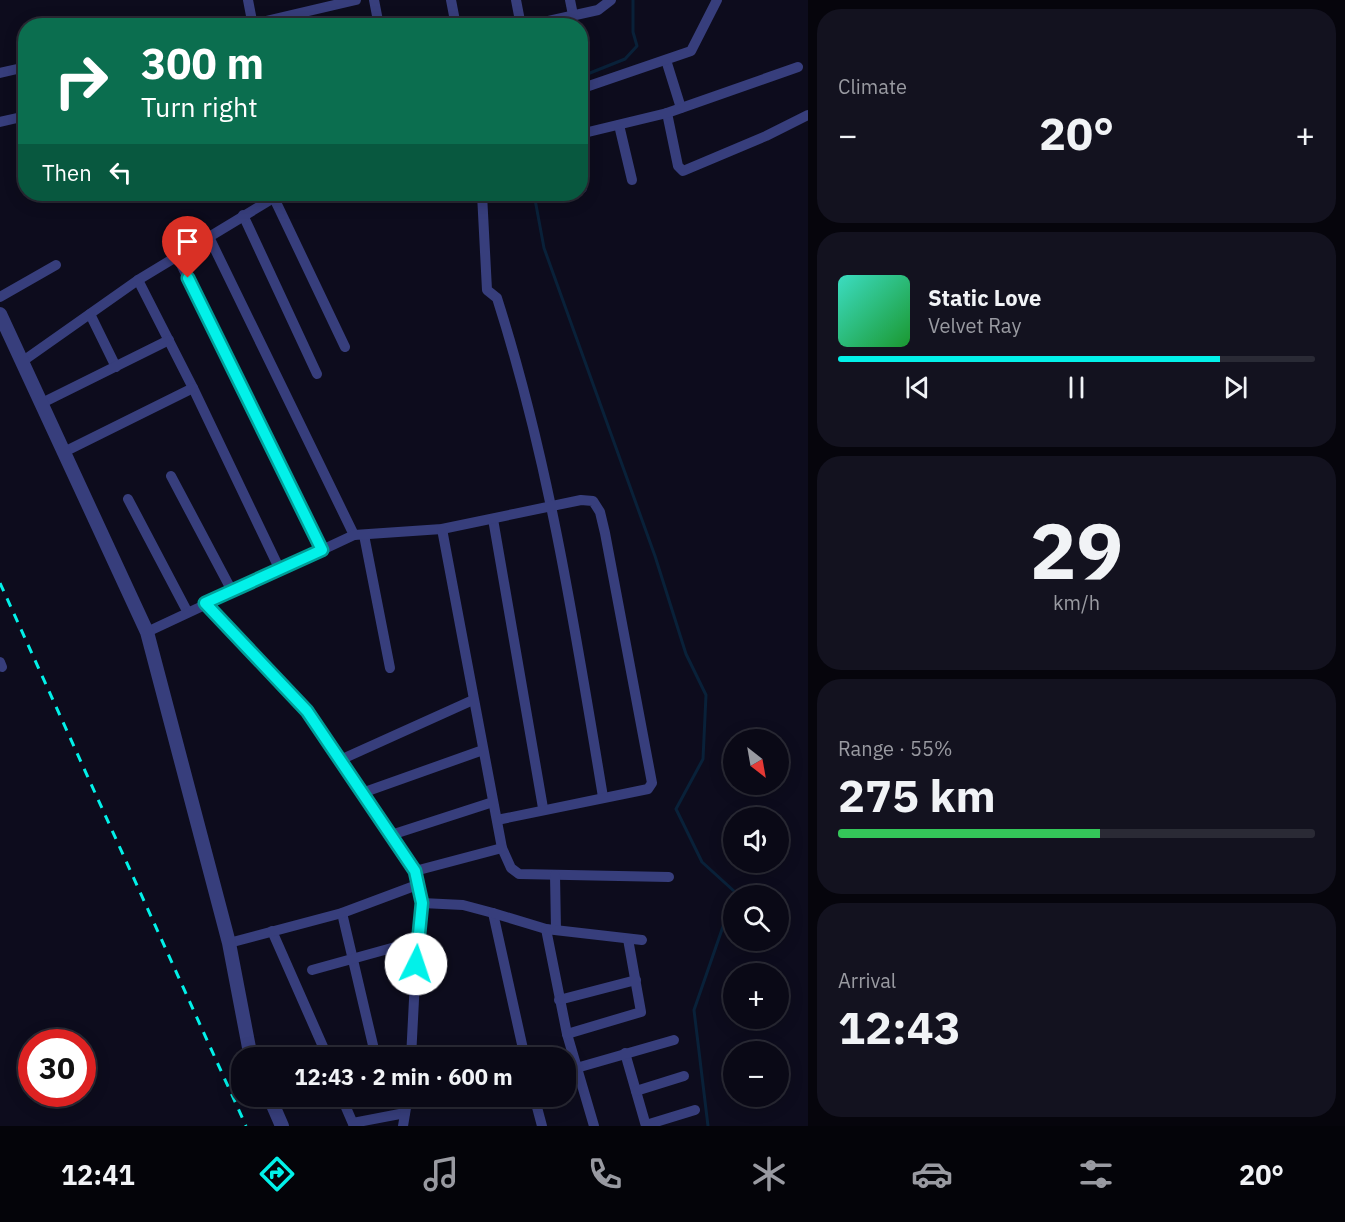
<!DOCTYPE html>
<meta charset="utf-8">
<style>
body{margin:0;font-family:"IBM Plex Sans",sans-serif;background:#13121f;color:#f1f3f6;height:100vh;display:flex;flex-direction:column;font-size:22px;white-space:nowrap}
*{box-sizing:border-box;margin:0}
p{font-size:20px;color:#999aa1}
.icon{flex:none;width:33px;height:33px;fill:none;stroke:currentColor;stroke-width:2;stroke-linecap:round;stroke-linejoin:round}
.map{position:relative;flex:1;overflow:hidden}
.sheet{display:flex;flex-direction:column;gap:9px;padding:9px;background:#06050c;width:537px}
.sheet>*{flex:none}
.guide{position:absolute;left:18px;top:18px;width:570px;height:183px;border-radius:24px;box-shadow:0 3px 15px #0003,0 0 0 2px #2a2a35;background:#0b6e4f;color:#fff;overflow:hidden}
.needle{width:39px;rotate:149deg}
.tools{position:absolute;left:723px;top:729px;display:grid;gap:12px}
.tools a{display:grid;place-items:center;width:66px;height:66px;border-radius:50%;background:#0a0916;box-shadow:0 3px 15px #0003,0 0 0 2px #2a2a35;font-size:30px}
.speed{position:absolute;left:18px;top:1029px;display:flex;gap:12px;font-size:30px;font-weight:700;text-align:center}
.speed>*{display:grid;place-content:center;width:78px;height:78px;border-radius:50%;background:#0a0916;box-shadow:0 3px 15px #0003,0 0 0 2px #2a2a35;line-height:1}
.speed .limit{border:9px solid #d22;background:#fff;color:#111}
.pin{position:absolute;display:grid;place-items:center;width:51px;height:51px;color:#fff;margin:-62px -26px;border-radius:50% 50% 50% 0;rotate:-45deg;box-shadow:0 0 6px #0007}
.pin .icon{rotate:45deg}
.me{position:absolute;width:66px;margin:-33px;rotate:4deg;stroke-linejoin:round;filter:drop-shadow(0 0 4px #0008)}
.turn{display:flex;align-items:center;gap:21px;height:126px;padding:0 24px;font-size:27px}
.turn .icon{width:78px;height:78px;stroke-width:2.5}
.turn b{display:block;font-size:42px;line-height:51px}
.then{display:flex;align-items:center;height:57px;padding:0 24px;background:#0003;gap:12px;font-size:22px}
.big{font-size:45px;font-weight:700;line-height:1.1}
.sheet .widget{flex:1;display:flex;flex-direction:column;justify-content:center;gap:9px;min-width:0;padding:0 21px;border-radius:24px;background:#13121f}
.sheet .dial{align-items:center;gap:0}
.dial b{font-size:78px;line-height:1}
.song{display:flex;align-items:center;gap:18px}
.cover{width:72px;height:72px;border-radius:9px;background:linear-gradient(135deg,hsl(170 70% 55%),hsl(130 70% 35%))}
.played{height:6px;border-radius:3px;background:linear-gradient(90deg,#02f1e9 80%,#2a2a35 80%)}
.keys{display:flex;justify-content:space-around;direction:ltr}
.heat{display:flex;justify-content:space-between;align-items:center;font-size:33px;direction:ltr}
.charge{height:9px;border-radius:4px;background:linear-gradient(90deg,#34c759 55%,#2a2a35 0)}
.trip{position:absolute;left:231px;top:1047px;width:345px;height:60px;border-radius:24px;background:#0a0916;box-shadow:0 3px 15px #0003,0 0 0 2px #2a2a35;font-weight:700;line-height:60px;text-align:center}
.tabs{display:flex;height:96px;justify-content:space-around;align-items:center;background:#040409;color:#999aa1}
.tabs .icon{width:42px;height:42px}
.tabs .current{color:#02f1e9}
.tabs b{font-size:27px;color:#f1f3f6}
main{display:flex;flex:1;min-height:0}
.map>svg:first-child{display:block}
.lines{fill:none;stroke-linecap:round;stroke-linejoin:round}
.stream{stroke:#092139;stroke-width:3}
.minor{stroke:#373e7c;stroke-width:10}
.tertiary{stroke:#373e7c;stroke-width:14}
.rail{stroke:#02f1e9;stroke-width:3;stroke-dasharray:9 8;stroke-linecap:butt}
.route-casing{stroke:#019d97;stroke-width:15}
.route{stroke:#02f1e9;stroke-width:10}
</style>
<main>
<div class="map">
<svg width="808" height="1126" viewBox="0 0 808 1126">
<rect width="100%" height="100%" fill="#0d0c1d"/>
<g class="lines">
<g class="stream">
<path d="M580,77l45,-18 12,-13 -4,-14v-32"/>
<path d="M534,194l10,54 111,308 31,98 20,41 -3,64 -27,50 26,53 33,30 -41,118 14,116"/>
</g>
<g class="minor">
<path d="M248,0l5,26"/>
<path d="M374,0l5,26"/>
<path d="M451,0l5,26"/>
<path d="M516,0l5,26"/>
<path d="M570,0l3,15"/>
<path d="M253,24l103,-24"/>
<path d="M526,26l72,-16 13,-10"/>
<path d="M666,60l15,48"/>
<path d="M0,73l26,-6"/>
<path d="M580,89l111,-38 26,-51"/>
<path d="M667,113l11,53 5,5 83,-35 42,-21"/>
<path d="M0,122l26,-6"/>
<path d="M619,125l13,55"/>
<path d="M580,134l87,-21 131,-46"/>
<path d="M580,178l2,10"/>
<path d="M482,194l5,96 10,8c52,163 78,331 106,499"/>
<path d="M274,198l71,149"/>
<path d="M243,215l74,159"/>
<path d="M208,235l146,300"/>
<path d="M177,256l145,294"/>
<path d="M138,280l55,108 87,182"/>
<path d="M0,297l56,-32"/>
<path d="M90,314l26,53"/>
<path d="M23,361l115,-81 142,-86"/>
<path d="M42,403l127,-63"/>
<path d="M64,452l129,-64"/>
<path d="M171,476l61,115"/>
<path d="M128,499l59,112"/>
<path d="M493,519l50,289"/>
<path d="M364,535l26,133"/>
<path d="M205,603l102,108 108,160 7,32 -5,38 -6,117"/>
<path d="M147,632l207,-97 88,-6 139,-29 12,1 7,11 5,21 47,250 -4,6 -151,31"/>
<path d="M0,662l2,5"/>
<path d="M340,760l133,-60"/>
<path d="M362,793l121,-43"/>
<path d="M391,835l102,-33"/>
<path d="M502,848l9,20 8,6 150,3"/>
<path d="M415,871l87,-23 -60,-319"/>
<path d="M555,875l1,55"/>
<path d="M422,903l41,2 30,8 32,145"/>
<path d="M342,913l34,145"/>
<path d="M493,913l53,16 96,11"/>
<path d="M546,929l21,105 27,92"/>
<path d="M272,931l56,127"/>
<path d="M229,943l113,-30 75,-28"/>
<path d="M312,970l105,-29"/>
<path d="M559,1000l77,-20"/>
<path d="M567,1034l74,-22 -13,-73"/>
<path d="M625,1053l21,73"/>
<path d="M566,1071l108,-31"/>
<path d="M636,1091l48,-15"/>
<path d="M341,1096l13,30"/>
<path d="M534,1096l8,30"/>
<path d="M353,1123l52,-10"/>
<path d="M646,1125l49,-15"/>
<path d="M403,1126l5,-30"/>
</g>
<g class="tertiary">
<path d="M0,314l147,318 82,311 22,115"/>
<path d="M269,1096l13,30"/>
</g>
<path class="rail" d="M0,583l246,543"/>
</g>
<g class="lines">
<defs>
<path id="route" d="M188,278l134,272 -117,53 102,108 108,160 7,32 -6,61"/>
</defs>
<use href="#route" class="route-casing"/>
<use href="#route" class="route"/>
</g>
</svg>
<div class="tools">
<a><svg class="needle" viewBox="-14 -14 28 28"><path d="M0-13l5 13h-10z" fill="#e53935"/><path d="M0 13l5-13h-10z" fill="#999aa1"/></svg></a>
<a><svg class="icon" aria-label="sound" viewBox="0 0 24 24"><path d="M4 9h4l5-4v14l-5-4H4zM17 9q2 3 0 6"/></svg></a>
<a><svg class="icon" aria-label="search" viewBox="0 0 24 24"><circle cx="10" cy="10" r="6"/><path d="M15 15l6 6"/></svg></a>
<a>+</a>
<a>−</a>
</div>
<div class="speed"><div class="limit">30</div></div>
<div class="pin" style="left:188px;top:278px;background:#d93025"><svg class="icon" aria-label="arrive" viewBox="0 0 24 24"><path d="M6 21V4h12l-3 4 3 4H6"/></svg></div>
<svg class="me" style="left:416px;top:964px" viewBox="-20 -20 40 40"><circle r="19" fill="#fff"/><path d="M0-13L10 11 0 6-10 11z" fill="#02f1e9"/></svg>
<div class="trip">12:43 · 2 min · 600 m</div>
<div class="guide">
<div class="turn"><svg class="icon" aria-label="right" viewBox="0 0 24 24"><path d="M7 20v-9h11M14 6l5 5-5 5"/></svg><div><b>300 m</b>Turn right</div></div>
<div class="then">Then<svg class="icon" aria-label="left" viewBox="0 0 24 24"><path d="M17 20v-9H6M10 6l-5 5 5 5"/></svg></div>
</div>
</div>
<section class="sheet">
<div class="widget"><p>Climate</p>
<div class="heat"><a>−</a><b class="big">20°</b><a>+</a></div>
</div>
<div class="widget">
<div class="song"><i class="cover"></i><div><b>Static Love</b><p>Velvet Ray</p></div></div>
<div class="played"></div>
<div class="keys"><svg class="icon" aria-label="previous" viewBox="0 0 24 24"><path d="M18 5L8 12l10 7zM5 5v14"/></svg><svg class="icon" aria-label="pause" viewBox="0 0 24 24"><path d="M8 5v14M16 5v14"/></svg><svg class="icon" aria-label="next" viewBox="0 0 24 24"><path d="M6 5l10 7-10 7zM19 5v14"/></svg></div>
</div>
<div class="widget dial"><b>29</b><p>km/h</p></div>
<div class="widget"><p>Range · 55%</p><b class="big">275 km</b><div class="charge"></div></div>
<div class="widget"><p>Arrival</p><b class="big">12:43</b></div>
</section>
</main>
<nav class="tabs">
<b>12:41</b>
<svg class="icon current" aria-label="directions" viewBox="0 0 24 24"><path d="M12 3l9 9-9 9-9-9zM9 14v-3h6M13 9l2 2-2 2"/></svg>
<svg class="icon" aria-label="music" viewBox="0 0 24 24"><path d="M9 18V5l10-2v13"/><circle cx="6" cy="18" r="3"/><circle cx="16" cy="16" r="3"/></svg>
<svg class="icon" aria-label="phone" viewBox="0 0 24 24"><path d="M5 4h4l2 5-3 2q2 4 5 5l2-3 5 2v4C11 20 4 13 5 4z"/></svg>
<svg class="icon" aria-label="climate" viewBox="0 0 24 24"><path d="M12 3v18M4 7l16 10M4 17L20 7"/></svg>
<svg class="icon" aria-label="car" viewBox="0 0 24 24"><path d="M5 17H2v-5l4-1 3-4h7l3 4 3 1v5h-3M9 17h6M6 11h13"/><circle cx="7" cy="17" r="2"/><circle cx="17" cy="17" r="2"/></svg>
<svg class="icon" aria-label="filters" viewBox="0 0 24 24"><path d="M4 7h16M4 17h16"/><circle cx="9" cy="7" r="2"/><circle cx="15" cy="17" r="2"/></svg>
<b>20°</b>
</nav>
